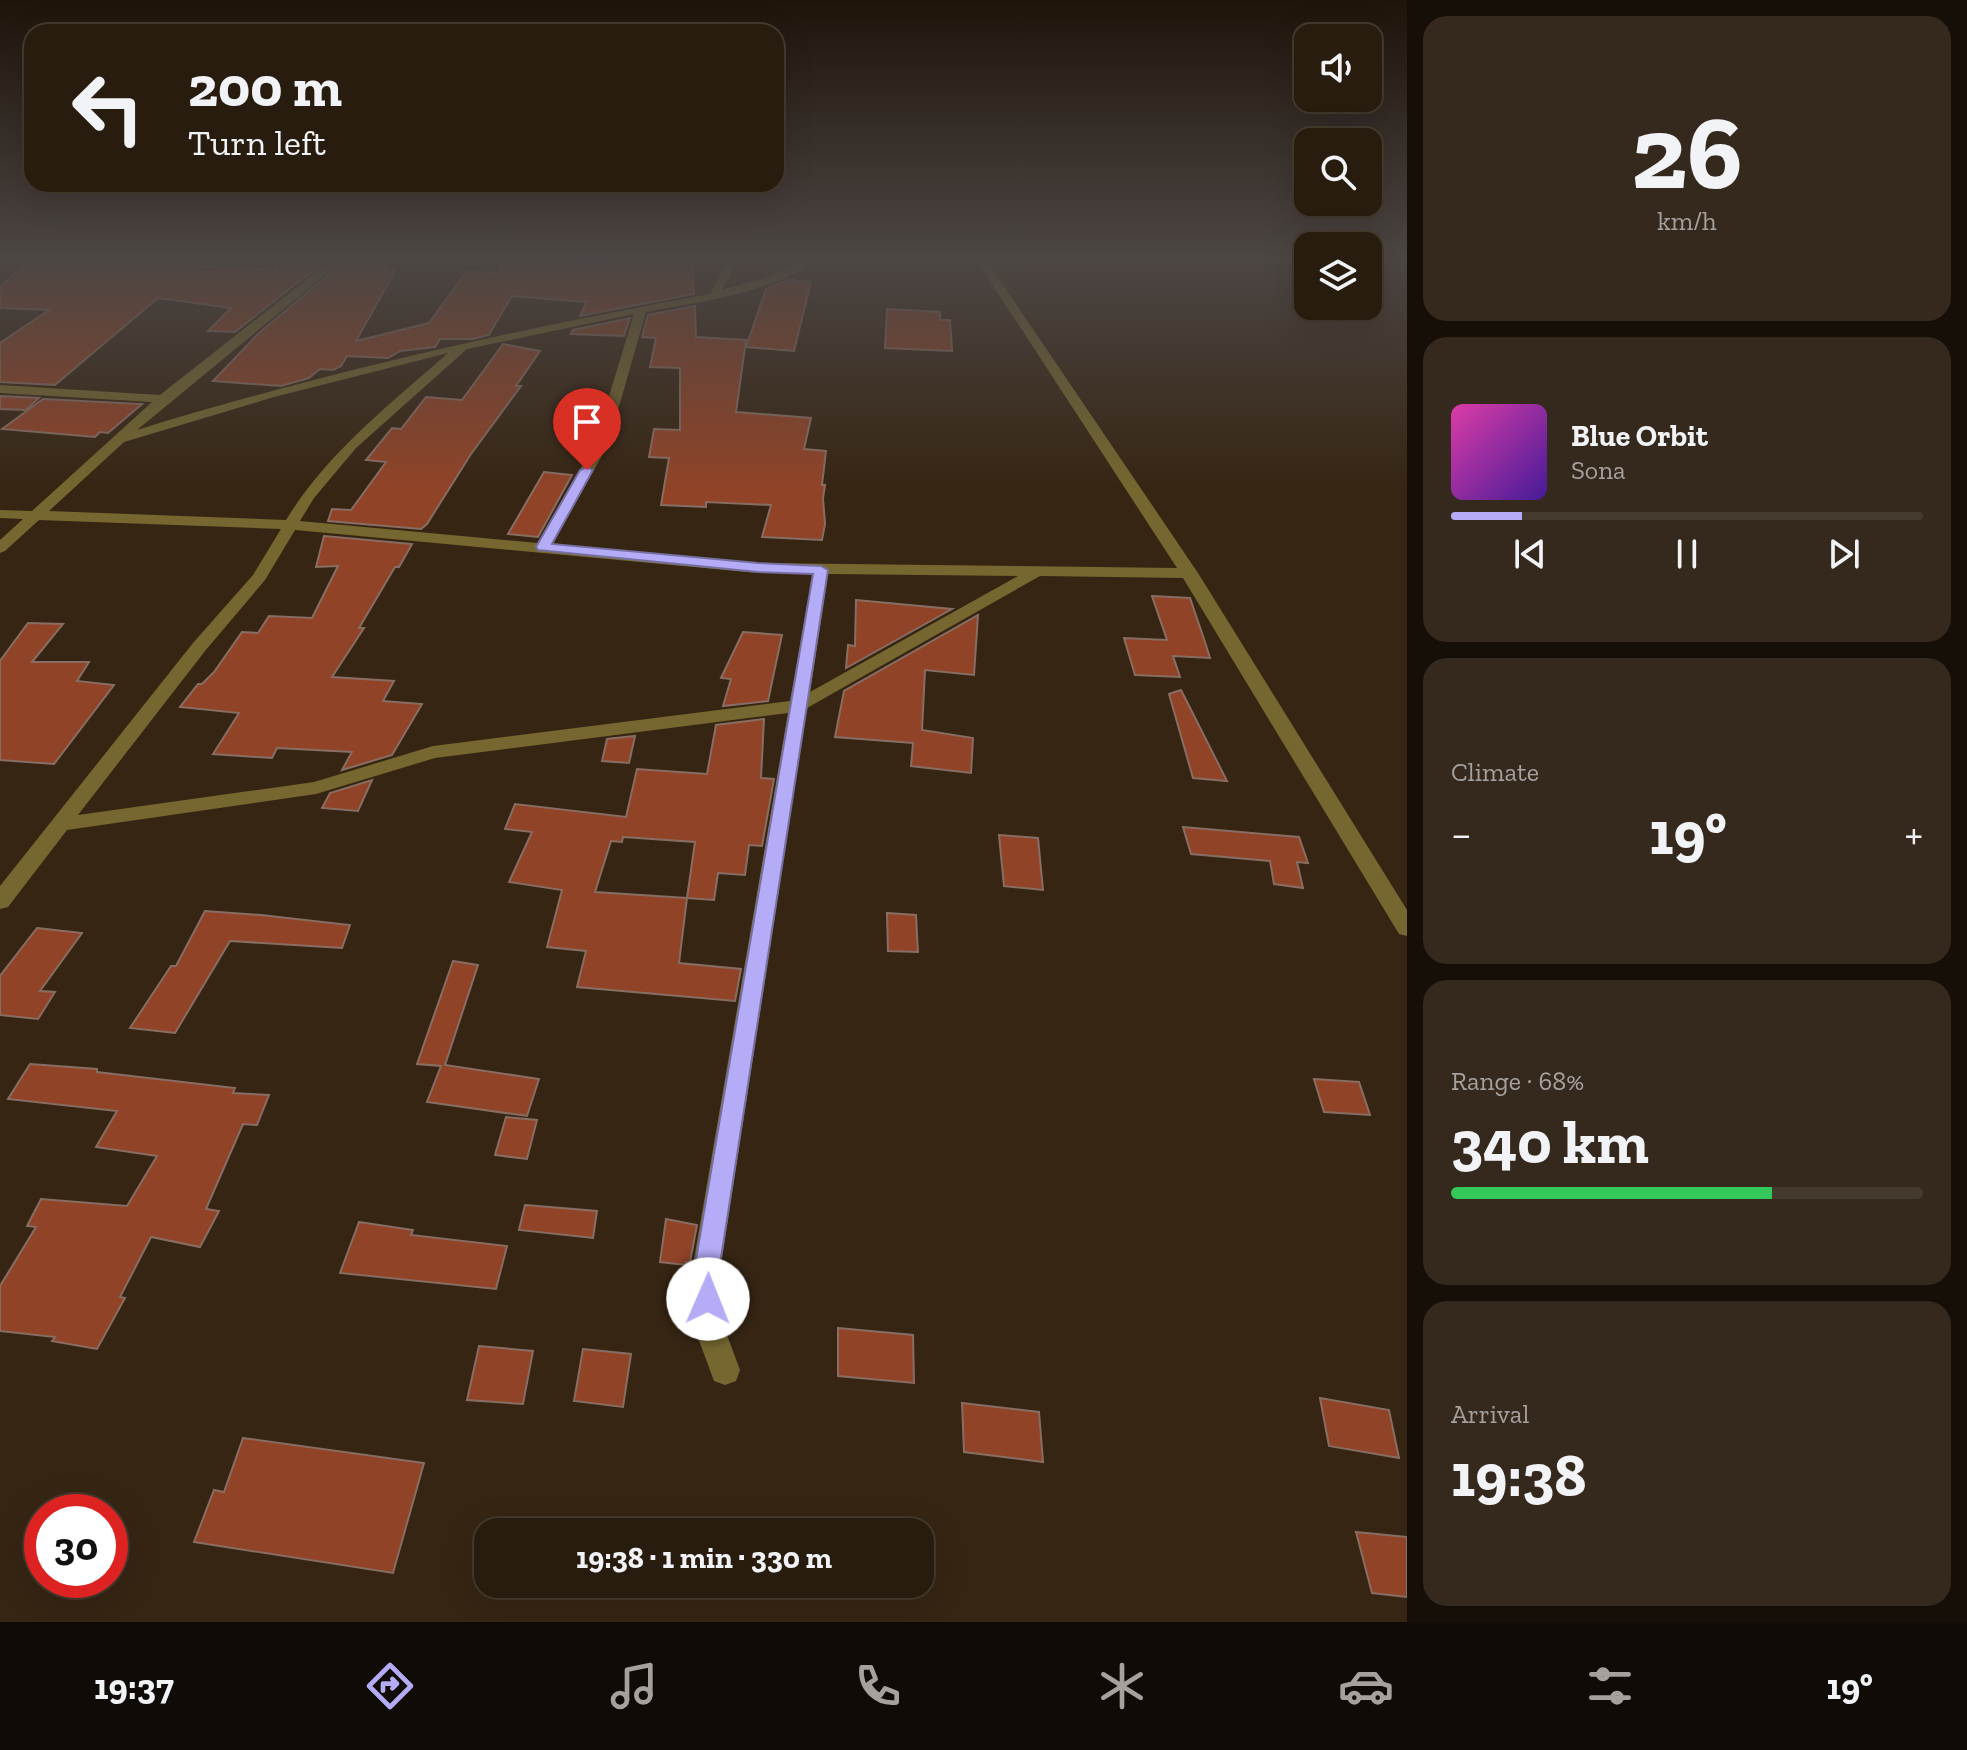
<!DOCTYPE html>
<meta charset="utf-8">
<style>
body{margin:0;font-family:"Zilla Slab",serif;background:#34291c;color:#f1f3f6;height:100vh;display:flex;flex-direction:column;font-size:30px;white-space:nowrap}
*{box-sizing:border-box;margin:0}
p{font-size:26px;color:#a5a19e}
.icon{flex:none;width:44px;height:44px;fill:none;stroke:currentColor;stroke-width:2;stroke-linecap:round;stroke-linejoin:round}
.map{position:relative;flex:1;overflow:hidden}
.drawer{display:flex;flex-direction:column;gap:16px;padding:16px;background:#160f08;width:560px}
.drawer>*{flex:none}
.top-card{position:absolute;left:24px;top:24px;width:760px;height:168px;border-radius:24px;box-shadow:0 8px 32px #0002,0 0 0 2px #443a2e;background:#281c0e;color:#f1f3f6;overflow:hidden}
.buttons{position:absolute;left:1294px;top:24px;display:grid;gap:16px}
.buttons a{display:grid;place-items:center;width:88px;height:88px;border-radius:16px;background:#281c0e;box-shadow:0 8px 32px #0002,0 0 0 2px #443a2e;font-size:40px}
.speed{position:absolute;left:24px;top:1494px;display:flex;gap:16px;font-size:40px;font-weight:700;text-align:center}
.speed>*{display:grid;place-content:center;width:104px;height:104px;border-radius:50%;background:#281c0e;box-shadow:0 8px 32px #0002,0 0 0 2px #443a2e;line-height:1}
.speed .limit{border:12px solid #d22;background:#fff;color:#111}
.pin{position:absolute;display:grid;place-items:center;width:68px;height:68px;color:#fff;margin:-82px -34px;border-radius:50% 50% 50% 0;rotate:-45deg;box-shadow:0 0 8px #0007}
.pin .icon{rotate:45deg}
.me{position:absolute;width:88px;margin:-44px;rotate:1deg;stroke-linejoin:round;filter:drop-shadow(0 0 6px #0008)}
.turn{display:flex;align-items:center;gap:28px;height:168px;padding:0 32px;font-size:36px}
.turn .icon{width:104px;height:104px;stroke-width:2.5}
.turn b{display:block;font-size:56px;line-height:68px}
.big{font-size:60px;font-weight:700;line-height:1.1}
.drawer .card{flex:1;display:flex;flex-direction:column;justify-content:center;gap:12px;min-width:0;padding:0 28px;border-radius:24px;background:#34291c}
.drawer .dial{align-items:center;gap:0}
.dial b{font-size:104px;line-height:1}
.song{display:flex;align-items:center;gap:24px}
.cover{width:96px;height:96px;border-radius:12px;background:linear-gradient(135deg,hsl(320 70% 55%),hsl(260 70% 35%))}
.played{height:8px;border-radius:4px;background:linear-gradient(90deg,#b5acf8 15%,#443a2e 15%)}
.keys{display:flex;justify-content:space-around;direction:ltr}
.heat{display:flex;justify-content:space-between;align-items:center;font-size:44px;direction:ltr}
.charge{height:12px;border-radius:6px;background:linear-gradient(90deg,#34c759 68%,#443a2e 0)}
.trip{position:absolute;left:474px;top:1518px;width:460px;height:80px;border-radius:24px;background:#281c0e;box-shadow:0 8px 32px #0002,0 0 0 2px #443a2e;font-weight:700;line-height:80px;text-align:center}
.tabs{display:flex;height:128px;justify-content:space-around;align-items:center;background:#100b06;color:#a5a19e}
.tabs .icon{width:56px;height:56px}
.tabs .selected{color:#b5acf8}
.tabs b{font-size:36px;color:#f1f3f6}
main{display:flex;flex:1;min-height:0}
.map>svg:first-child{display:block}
.building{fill:#904327;stroke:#886d63;stroke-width:2;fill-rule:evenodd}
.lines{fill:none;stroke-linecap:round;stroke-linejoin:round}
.street{fill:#75672f;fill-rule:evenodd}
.route{fill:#b5acf8;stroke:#7670a1;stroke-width:2}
</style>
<main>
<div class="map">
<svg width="1407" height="1622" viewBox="0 0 1407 1622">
<rect width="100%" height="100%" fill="#362513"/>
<g class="building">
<path d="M28,261h80l168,9v-9h49l-90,71 -27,-1 23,-23 -73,-10 -103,87 -55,-3v-39l49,-33 -49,-2v-21z"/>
<path d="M345,261h46l-9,8 14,1 -40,71 73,-18 37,-51 34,1v-12l193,3 1,30 -114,22 7,-14 -75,-6 -23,39 -16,4h-33l-5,8 -35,4 -12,7 -41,-2 -6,10 -8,4 -13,-1 -11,9 -28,8 -68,-5 46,-48z"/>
<path d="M787,280l24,2 -17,69 -48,-4 20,-58z"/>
<path d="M695,306l1,31 50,3 -10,72 75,6 -7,31 22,2 -4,34h3l-2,13 2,26 -3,16 -60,-3 9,-32 -65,-3v5l-45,-2 8,-47 -20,-1 5,-28 26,1v-62l-30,-1 6,-29 -14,-1 6,-22z"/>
<path d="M887,309l53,3v8h10l2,31 -67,-3z"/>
<path d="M630,318l-6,18 -53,-2 2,-4z"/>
<path d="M503,344l37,7 -24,35h5l-50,68 -44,70 -6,5 -93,-8 4,-12 19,1 35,-48 -20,-2 26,-32 9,1 25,-32 36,3z"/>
<path d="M0,396l39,2 -13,12 -26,-1z"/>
<path d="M43,399l99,5 -34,29 -8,-1 -5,5 -93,-8z"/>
<path d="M544,472l28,3 -34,62 -30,-3z"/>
<path d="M324,536l88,8 -13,23h-4l-36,61h5l-32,49 62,4 -11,20 39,3 -30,51 -50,15 10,-18 -75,-4 -5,10 -59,-4 26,-41 -59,-6 18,-23h4l12,-12 28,-40 16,1 11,-17 43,2 26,-52 -22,1z"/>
<path d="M1152,596l38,2 14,41 6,19 -37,-2 7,21 -45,-2 -11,-37 43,2z"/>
<path d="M856,600l96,9 -106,59 2,-23 7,1z"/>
<path d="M978,615l-4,60 -49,-5 -3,60 51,8 -2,35 -60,-7 2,-23 -78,-6 9,-46z"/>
<path d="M28,623l35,1 -31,38h57l-12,19 37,4 -60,79 -54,-4v-99z"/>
<path d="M743,632l39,3 -14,66 -45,5 8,-27 -10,-1z"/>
<path d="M1181,690l46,91 -34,-3 -24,-84z"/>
<path d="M764,719l-3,59 13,1 -12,67 -13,-1 -4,30 -27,-2 -4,27 -27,-2 -8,65 62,6 -6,32 -158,-14 9,-36 -39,-4 15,-57 -53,-8 23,-50 -27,-3 10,-25 111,13 11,-48 70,5 9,-49zM623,837l72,5 -8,56 -92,-6 16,-51 11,1z"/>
<path d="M635,736l-6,27 -27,-2 5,-22z"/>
<path d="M372,780l-14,31 -36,-3 8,-15z"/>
<path d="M1183,827l116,10 9,26 -11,-1 6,26 -29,-4 -4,-23 -79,-7z"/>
<path d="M999,835l39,3 5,52 -39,-4z"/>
<path d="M205,911l56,4 89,10 -8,23 -112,-7 -55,92 -45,-5 41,-62h5z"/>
<path d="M887,913l29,2 2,37 -30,-1z"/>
<path d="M37,928l45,5 -42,58 15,1 -17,27 -38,-4v-39z"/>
<path d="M453,961l25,4 -33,100 94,14 -12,37 -100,-14 14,-36 -24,-2z"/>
<path d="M30,1064l67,5v3l138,16 -2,5 36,2 -12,30 -14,-1 -37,85 13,2 -19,36 -49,-10 -31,60 5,1 -28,51 -45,-8 3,-4 -55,-6v-45l36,-59 -9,-1 14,-27 86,7 30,-50 -61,-9 21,-36 -109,-12z"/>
<path d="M1314,1079l45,3 11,33 -46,-3z"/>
<path d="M506,1117l31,3 -10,39 -32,-4z"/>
<path d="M525,1205l72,6 -4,27 -74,-8z"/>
<path d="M666,1219l31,6 -7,37h-4v3l-26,-3z"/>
<path d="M359,1222l54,8 -2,5 96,11 -11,43 -156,-16z"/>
<path d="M838,1328l75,7 1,48 -76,-7z"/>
<path d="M479,1346l54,5 -10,53 -56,-4z"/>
<path d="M583,1349l48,5 -8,53 -49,-6z"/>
<path d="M1320,1398l69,12 10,48 -70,-12z"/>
<path d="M962,1403l77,9 4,50 -79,-10z"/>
<path d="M243,1438l181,25 -31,110 -199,-31 20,-52 10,2z"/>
<path d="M1356,1532l51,5v60l-35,-4z"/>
</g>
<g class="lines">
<path class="street" d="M330,261h12l-205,169c188,-58 380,-101 573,-136l17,-33h10l-15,29 43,-12 37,-17h14c-44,32 -118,41 -170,51l-38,133 -56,99 206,19 419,5 -200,-307h10l211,312 209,337v26l-8,-2 -216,-356 -143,-2 -233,132 -87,563 4,56 16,43 -4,11 -11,4 -11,-4 -20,-54 -2,-56 96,-558 -353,45 -119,36 -249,36 -59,77 -8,2v-23l193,-243 60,-68 28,-46 -242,-9 -34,31 -5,2v-13l23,-21 -23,-1v-8l32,1 120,-109 -152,-9v-8l160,10zM634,314l-40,131 -56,98 -238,-22 14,-23 42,-50 111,-99zM448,353c-59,52 -121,100 -162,167l-237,-9 75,-69 150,-45zM295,530l463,43h55l-23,128 -357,45 -119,36 -236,33 127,-164 60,-71zM828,574l190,2 -208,116z"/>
</g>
<linearGradient id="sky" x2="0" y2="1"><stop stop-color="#1e140a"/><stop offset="0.53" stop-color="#4c4644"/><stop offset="1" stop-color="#4c4644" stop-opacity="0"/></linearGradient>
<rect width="1407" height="488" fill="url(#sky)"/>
<path class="route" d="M587,467l6,3 -41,74 206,19 63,3 7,4 -109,701 2,28 -4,9 -9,4 -9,-4 -4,-9 -1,-28 119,-697 -55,-2 -220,-22 -2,-3 44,-77z"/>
</svg>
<div class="buttons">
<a><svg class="icon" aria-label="sound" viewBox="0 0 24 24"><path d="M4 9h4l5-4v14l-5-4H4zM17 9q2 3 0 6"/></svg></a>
<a><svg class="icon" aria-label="search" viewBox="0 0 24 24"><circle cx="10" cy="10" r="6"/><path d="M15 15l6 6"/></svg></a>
<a><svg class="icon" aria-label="layers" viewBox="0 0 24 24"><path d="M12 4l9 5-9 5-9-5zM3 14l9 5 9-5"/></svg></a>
</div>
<div class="speed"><div class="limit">30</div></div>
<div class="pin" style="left:587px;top:470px;background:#d93025"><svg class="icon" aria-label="arrive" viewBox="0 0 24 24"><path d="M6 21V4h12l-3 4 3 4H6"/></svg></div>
<svg class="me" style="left:708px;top:1299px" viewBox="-20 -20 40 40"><circle r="19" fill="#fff"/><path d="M0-13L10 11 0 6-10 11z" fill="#b5acf8"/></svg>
<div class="trip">19:38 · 1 min · 330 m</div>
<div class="top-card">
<div class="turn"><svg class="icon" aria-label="left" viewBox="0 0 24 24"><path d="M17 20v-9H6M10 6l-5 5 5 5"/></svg><div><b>200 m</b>Turn left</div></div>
</div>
</div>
<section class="drawer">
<div class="card dial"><b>26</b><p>km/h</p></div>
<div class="card">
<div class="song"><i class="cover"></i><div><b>Blue Orbit</b><p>Sona</p></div></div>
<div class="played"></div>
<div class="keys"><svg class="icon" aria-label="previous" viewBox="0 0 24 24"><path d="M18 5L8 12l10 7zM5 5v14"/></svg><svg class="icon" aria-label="pause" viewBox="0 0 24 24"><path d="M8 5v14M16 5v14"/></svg><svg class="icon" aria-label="next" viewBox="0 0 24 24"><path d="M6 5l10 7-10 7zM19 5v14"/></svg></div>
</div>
<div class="card"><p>Climate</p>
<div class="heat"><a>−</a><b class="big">19°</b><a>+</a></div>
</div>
<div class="card"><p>Range · 68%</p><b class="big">340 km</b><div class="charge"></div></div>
<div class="card"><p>Arrival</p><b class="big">19:38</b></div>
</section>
</main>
<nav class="tabs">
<b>19:37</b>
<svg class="icon selected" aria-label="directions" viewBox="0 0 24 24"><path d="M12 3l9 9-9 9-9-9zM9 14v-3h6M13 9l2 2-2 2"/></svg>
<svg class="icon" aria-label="music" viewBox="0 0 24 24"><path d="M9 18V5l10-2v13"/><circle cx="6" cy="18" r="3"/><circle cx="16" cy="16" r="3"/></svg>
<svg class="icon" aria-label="phone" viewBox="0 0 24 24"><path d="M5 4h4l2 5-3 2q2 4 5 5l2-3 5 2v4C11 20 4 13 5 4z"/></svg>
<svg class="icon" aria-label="climate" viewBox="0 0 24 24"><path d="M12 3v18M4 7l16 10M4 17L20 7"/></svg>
<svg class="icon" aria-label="car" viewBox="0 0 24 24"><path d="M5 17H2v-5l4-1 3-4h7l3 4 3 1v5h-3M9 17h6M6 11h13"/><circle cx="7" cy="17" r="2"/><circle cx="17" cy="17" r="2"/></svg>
<svg class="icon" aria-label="filters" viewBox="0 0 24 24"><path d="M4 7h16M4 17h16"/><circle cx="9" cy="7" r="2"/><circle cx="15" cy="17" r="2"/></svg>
<b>19°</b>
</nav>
